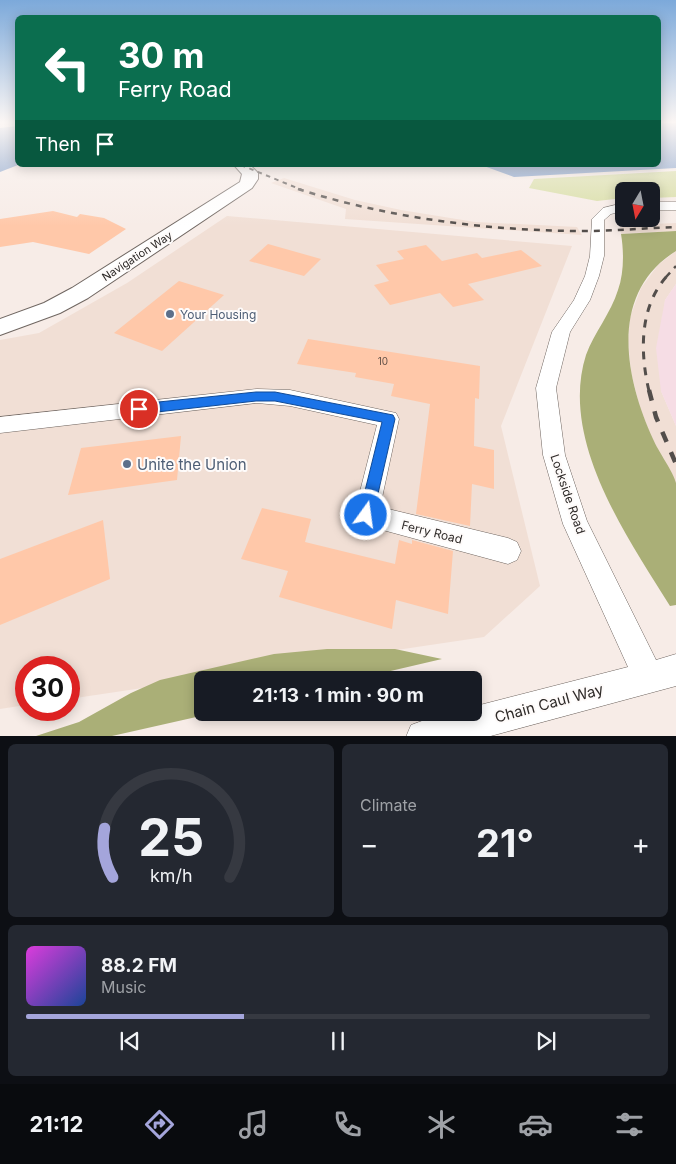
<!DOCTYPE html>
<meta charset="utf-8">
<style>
body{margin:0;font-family:Inter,sans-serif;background:#242831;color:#f1f3f6;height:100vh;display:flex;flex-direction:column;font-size:19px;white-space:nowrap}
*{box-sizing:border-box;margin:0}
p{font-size:16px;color:#9ea1a6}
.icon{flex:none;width:28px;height:28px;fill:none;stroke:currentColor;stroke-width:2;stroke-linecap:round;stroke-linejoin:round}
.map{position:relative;height:736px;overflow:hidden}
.sheet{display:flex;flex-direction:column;gap:8px;padding:8px;background:#0d0f14;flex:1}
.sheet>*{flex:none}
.banner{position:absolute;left:15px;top:15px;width:646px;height:152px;border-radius:8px;box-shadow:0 2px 12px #0003;background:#0b6e4f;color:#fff;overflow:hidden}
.needle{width:32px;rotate:190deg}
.buttons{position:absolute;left:615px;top:182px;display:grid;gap:10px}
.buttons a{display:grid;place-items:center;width:45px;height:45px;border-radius:8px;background:#171b24;box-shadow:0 2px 12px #0003;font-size:25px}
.speed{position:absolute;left:15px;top:656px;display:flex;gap:10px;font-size:25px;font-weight:700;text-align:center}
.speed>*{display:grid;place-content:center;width:65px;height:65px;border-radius:50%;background:#171b24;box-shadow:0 2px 12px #0003;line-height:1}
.speed .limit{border:8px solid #d22;background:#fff;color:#111}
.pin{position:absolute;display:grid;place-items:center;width:42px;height:42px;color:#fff;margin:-21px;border:2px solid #fff;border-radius:50%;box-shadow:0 1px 5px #0007}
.me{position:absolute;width:55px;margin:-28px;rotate:14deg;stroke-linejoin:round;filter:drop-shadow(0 0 4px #0008)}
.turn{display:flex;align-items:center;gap:18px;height:105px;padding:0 20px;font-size:22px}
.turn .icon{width:65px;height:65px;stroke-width:2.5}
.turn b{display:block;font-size:35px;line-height:42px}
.then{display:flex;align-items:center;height:48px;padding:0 20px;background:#0003;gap:10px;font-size:19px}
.big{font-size:38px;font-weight:700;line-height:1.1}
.sheet .widget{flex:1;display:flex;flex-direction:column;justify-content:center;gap:8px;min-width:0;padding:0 18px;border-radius:8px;background:#242831}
.sheet .dial{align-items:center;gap:0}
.dial svg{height:130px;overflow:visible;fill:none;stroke:#363941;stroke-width:7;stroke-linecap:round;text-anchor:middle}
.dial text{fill:#f1f3f6;stroke:none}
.song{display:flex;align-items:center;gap:15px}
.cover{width:60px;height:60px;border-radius:8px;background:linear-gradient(135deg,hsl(300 70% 55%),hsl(220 70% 35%))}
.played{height:5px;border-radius:2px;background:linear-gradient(90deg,#a4a5db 35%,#363941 35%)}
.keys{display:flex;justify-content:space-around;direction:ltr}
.heat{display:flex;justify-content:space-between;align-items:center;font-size:28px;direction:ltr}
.sheet .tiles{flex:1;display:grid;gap:8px;grid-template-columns:1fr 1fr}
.widget:last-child{grid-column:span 2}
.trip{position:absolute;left:194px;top:671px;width:288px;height:50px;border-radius:8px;background:#171b24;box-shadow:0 2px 12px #0003;font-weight:700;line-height:50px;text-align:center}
.menu{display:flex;height:80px;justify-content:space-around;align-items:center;background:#090b0e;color:#9ea1a6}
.menu .icon{width:35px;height:35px}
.menu .active{color:#a4a5db}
.menu b{font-size:22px;color:#f1f3f6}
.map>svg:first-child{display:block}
.built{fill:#f1dfd5}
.industrial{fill:#f6dde5}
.green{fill:#d7dda3}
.forest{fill:#aaaf77}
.water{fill:#7a99c6}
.building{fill:#ffc8a9}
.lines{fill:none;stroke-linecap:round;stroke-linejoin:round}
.street-casing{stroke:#6f6661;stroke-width:1}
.secondary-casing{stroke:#6f6661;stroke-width:2}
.street{fill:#fff;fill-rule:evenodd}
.secondary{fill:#fff;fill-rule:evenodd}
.rail-far3{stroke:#534e4b;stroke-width:2;stroke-dasharray:4.5 4.5;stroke-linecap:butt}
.rail-far2{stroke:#534e4b;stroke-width:2.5;stroke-dasharray:6 6;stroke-linecap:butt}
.rail-far1{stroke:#534e4b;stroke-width:3;stroke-dasharray:8 8;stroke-linecap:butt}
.rail{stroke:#534e4b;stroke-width:4.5;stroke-dasharray:11 11;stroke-linecap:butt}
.route{fill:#1a73e8;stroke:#114b97}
.service-dot{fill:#5c6f8a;stroke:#fefbfa;stroke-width:2}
.labels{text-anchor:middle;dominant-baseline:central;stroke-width:4;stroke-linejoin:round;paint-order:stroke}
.number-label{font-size:10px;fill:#635249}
.far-street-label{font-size:11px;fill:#2f2b29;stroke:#fefbfa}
.service-label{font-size:12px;fill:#4e5e75;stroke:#fefbfa;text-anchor:start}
.street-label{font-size:12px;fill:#2f2b29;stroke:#fefbfa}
.near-service-label{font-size:15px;fill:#4e5e75;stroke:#fefbfa;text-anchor:start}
.near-street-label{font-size:15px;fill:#2f2b29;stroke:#fefbfa}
</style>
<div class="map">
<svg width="676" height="737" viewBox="0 0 676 737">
<rect width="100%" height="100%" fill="#f7ece7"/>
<g class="built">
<path d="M284,178l71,22 46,10 74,12 102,5 5,8 -237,-16 1,-10 -75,-26z"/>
<path d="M227,216l345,30 -71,180 39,160 -56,51 -415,62v-31h-43v37l-26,4v-369l39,-7 88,-50z"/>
<path d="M676,223v8l-55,3 -1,-7 9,-2z"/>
<path d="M676,251v33l-11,16 -4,91 15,35v57l-23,-42 -13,-33 -9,-36 -3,-31 2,-24 11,-29 17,-23z"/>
</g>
<path class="industrial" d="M676,284v142l-15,-35 -5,-43 9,-48z"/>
<path class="green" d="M676,171v26l-25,1v-7h-27v7l-27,3 -68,-13 5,-9z"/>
<g class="forest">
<path d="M676,231v20c-68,42 -51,127 -23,188 5,12 21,34 23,44 0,10 0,24 0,34 0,29 0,59 0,88l-6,1c-43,-69 -111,-166 -84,-251 8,-22 25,-42 32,-65 6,-17 6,-38 3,-56z"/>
<path d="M327,649h68l47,10 -90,21h-150v32l12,1 -102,23h-76l43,-14 52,-29 29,-13 114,-26z"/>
</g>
<g class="water">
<path d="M659,123h17v45l-162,9 -33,-12h178z"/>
<path d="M17,126l1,39 -18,7v-44z"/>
</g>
<g class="building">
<path d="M53,211l24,6 3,-3 24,4 22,11 -37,25 -56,-12 -33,5v-28z"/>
<path d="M268,244l53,15 -17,17 -55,-15z"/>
<path d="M426,245l16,16 35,-8 5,5 39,-8 21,16 -74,18 16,16 -31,7 -13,-14 -50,12 -16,-20 15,-4 -13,-16 28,-6 -7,-8z"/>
<path d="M179,281l45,14 -62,56 -48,-18z"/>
<path d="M308,339l172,27 -1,33 -4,-1 -1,48 20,4v39l-22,-5 -2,42 -54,-12 14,-110 -39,-8 3,-12 -39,-7 1,-4 -59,-9z"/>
<path d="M181,436l-4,44 -109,15 13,-47z"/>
<path d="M262,508l49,11 -6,23 90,22 4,-24 13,4v-4l41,11 -5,63 -52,-14 -4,29 -113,-32 9,-26 -47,-12z"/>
<path d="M103,520l7,59 -110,46v-66z"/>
</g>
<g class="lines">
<defs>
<g id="street">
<rect x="651" y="202" width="25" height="8"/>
<path d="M624,203v8l-13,3 -7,6v36l-5,20 -9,24 -20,32 -14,56 9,67 22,66 69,139 20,-6v32l-189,51h-81l5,-12c20,-8 40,-13 61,-13v-5l156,-40 -65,-143 -20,-69 -7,-67 16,-56 22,-32 11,-24 5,-20 2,-37 11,-11z"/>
<path d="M257,389l33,1 106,23 3,6 -19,88 128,31 9,4 4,9 -4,9 -9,4 -151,-41 -3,-8 23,-90 -87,-19 -33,-3 -257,30v-16z"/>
</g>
<path id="secondary" d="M234,165h16l8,8v6l-6,9 -164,110 -28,15 -60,22v-16l44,-16 28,-15 168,-106 2,-8z"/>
</defs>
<use href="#street" class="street-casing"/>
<use href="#secondary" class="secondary-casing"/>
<use href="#street" class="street"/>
<use href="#secondary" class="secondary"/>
<path class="rail-far3" d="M241,165l61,25"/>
<g class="rail-far2">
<path d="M298,189c91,29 191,42 286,42 31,0 61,-3 92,-4"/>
<path d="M666,277l10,-11"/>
</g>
<path class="rail-far1" d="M649,391c-9,-38 -10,-84 18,-115"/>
<path class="rail" d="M649,390l7,27 20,47"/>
</g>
<linearGradient id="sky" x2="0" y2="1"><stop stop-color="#7ca9da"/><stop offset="0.54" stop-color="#fbf6f4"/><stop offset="1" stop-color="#fbf6f4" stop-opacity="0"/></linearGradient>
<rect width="676" height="226" fill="url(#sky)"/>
<path class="route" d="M256,392h19l118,23 2,4 -23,101 -6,2 -5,-2 -2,-5 23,-93 -107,-21h-19l-117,13 -4,-1 -2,-4 2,-3 4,-2z"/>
<g class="service-dot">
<circle cx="170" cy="314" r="5"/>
<circle cx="127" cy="464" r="5"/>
</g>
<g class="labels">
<g class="number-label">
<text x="383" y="361">10</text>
</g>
<g class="far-street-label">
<text transform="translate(137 256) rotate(-33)">Navigation Way</text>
</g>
<g class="service-label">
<text x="180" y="314">Your Housing</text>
</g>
<g class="street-label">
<text transform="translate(568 494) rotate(71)">Lockside Road</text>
<text transform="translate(432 532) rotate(14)">Ferry Road</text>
</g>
<g class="near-service-label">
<text x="137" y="464">Unite the Union</text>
</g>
<g class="near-street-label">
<text transform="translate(549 703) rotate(-15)">Chain Caul Way</text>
</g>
</g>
</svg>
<div class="buttons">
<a><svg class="needle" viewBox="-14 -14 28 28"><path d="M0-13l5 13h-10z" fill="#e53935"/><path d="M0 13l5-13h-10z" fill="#9ea1a6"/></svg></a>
</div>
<div class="speed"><div class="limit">30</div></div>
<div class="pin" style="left:139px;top:409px;background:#d93025"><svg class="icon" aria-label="arrive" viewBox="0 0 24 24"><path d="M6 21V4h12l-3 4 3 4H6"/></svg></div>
<svg class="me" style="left:366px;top:515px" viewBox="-20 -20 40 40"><circle r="17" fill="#1a73e8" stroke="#fff" stroke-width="3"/><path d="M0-11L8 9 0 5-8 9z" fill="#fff"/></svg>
<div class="trip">21:13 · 1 min · 90 m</div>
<div class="banner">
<div class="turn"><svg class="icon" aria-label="left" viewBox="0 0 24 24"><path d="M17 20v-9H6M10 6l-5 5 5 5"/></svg><div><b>30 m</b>Ferry Road</div></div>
<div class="then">Then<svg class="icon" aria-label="arrive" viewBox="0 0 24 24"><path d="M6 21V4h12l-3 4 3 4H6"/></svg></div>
</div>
</div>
<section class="sheet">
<div class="tiles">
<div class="widget dial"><svg viewBox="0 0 100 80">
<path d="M14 69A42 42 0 1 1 86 69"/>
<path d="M14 69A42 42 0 0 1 9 39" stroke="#a4a5db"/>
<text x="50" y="56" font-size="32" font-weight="700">25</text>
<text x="50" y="72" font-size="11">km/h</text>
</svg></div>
<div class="widget"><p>Climate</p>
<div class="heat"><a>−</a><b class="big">21°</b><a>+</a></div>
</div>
<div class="widget">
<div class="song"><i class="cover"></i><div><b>88.2 FM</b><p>Music</p></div></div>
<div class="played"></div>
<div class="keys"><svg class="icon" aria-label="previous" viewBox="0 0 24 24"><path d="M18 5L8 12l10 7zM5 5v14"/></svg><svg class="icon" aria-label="pause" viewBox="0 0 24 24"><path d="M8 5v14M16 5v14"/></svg><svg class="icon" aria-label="next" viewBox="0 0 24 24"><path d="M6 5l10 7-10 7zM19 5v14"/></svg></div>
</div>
</div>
</section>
<nav class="menu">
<b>21:12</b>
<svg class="icon active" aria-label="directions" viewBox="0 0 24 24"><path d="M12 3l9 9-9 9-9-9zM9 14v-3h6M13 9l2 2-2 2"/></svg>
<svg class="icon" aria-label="music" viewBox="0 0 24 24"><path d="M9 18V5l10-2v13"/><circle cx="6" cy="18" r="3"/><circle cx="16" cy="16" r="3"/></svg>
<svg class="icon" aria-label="phone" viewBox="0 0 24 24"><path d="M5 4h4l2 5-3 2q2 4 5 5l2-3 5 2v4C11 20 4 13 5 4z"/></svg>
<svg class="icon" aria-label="climate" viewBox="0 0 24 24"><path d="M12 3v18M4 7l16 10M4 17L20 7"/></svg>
<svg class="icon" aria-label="car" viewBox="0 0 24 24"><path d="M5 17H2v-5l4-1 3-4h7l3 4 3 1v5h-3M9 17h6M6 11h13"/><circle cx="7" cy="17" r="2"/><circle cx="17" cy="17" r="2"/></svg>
<svg class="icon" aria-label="filters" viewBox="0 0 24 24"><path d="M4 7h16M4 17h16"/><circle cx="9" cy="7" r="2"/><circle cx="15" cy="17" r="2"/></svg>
</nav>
